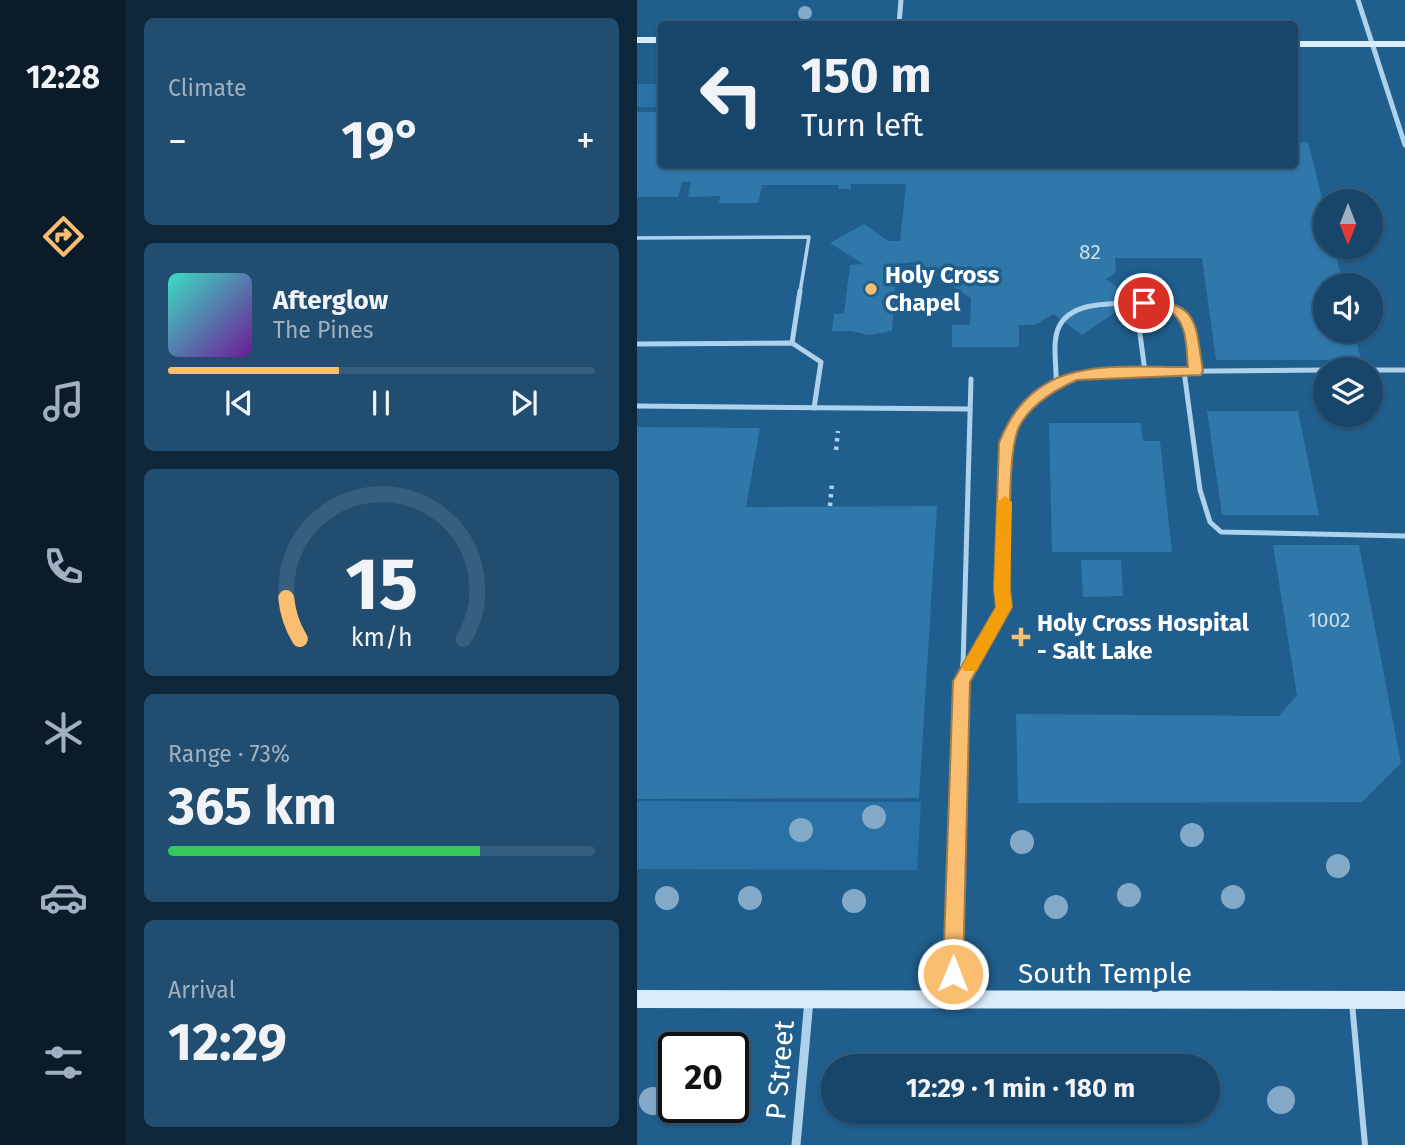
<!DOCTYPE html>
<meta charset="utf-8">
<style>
body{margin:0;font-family:"Fira Sans",sans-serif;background:#214d70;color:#f1f3f6;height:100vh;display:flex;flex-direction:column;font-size:26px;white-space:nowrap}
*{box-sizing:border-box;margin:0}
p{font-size:23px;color:#9fb1c1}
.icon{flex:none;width:38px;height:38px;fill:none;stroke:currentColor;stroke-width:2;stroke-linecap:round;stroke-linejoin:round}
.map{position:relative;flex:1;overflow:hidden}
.panel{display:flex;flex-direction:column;gap:18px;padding:18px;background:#0d263a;width:511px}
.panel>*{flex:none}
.guide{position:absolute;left:21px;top:21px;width:640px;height:147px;border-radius:7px;box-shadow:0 2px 5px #0004,0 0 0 2px #365e7e;background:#18466a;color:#f1f3f6;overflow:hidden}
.needle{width:46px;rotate:180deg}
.tools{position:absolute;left:676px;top:189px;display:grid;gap:14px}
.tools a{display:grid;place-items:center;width:70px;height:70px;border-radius:50%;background:#18466a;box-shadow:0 2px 5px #0004,0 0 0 2px #365e7e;font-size:35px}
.speed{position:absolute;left:21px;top:1032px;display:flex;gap:14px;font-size:35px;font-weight:700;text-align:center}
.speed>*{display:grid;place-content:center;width:91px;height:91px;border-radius:50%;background:#18466a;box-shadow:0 2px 5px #0004,0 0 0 2px #365e7e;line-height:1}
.speed .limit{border:4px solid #111;border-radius:10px;background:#fff;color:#111}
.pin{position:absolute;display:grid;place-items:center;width:60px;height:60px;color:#fff;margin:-30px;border:4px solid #fff;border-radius:50%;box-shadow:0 2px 7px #0007}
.me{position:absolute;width:77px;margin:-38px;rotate:1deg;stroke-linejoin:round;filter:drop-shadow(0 0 5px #0008)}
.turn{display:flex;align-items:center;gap:24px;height:147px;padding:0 28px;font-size:32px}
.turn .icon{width:91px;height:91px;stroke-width:2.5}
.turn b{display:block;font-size:49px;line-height:60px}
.big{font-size:52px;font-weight:700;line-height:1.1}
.panel .widget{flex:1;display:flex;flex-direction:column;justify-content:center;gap:10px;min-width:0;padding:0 24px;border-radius:10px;background:#214d70}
.panel .dial{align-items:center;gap:0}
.dial svg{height:182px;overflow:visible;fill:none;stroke:#365e7e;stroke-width:7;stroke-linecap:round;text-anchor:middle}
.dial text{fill:#f1f3f6;stroke:none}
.song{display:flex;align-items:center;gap:21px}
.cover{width:84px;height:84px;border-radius:10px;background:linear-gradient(135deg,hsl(170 70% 55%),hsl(280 70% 35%))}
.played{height:7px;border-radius:4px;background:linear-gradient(90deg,#f9be6f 40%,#365e7e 40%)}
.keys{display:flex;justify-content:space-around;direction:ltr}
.heat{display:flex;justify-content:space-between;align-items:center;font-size:38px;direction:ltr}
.charge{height:10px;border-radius:5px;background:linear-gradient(90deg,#34c759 73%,#365e7e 0)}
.trip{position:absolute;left:184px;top:1054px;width:399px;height:70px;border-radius:35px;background:#18466a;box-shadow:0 2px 5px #0004,0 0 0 2px #365e7e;font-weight:700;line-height:70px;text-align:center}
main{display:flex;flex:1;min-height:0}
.dock{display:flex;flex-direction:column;width:126px;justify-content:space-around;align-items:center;background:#0a1c2a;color:#9fb1c1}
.dock .icon{width:49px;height:49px}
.dock .on{color:#f9be6f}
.dock b{font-size:32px;color:#f1f3f6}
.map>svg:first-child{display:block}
.green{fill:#2a72a5}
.building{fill:#3077aa}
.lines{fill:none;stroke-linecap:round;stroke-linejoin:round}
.path{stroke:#aed2ec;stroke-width:4.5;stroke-dasharray:3.5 5;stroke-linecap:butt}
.lane-far2{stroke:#aed2ec;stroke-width:3.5}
.lane-far1{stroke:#aed2ec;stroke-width:5}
.lane{stroke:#aed2ec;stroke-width:6}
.street-far1{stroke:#aed2ec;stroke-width:5}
.street{stroke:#aed2ec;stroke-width:9}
.secondary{fill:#daecf9;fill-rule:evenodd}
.tree{fill:#82aac8}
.route{fill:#f9be6f;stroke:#a27c48;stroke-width:2}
.slow{fill:#f59e0b}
.poi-dot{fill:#f9be6f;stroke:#205e8d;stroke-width:2.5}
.labels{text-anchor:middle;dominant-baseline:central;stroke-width:7;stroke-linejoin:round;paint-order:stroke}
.number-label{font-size:21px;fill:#cbddea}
.poi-label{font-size:24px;font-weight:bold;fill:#fff;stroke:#205e8d;text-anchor:start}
.near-street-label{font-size:28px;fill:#fff;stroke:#205e8d}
</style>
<main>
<nav class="dock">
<b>12:28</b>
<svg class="icon on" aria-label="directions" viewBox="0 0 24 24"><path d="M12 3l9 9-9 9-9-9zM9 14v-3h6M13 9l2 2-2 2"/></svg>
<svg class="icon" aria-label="music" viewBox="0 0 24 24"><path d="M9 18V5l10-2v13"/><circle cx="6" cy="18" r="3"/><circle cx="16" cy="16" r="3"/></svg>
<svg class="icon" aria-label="phone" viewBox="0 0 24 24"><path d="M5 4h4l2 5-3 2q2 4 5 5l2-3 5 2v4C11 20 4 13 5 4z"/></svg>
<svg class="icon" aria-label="climate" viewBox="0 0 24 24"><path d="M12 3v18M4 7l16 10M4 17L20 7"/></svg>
<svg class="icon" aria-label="car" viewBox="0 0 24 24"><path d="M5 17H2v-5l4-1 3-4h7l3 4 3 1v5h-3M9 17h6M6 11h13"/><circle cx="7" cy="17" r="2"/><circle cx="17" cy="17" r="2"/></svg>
<svg class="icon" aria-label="filters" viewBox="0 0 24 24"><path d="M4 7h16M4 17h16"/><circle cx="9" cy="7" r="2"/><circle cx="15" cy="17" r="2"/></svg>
</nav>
<section class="panel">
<div class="widget"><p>Climate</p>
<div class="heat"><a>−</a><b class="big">19°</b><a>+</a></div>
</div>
<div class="widget">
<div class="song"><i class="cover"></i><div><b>Afterglow</b><p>The Pines</p></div></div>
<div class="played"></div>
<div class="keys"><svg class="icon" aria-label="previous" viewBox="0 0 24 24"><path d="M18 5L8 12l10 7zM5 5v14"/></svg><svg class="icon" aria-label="pause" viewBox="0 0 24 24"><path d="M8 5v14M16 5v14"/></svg><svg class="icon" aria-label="next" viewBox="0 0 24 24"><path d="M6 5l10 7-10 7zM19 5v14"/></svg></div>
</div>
<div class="widget dial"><svg viewBox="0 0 100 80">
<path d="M14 69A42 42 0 1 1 86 69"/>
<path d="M14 69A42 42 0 0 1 8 51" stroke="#f9be6f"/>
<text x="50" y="56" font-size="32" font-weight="700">15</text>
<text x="50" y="72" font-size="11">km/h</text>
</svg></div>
<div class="widget"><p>Range · 73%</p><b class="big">365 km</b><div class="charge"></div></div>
<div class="widget"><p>Arrival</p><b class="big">12:29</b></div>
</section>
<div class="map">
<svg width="768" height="1145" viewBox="0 0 768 1145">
<rect width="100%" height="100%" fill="#205e8d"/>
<g class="green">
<rect x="0" y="84" width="24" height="23"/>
<path d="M0,801l284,1 -4,68 -280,-1z"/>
</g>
<g class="building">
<path d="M0,112h24v52h634v-22h13l17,68v37h9l9,38h-18v46h29l7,29h-145l-14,-102h-87l1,15 -10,6 27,21 -51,35 -28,-21 -20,11h-15v22h-67v-22h18l1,-27 -34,-22 -25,-1 1,-13 -16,2 -5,67 -24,4 -16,-4h-20l2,-17 10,-1 6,-48 13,-1 -33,-21 34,-19 24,17h12l6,-57h-55v5h-13l1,-4h-77l-4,18h-39l1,-7 -32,1 3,-15h-9l-4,15h-41z"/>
<path d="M570,411h91l21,104h-97z"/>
<path d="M412,423h92l2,18h17l12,111h-120z"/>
<path d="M0,427l123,1 -14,79 191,-1 -18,292 -282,1z"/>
<path d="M636,545h86l42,218 -39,39 -344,1 -2,-89 263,2 18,-21z"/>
<path d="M444,560h40l2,36 -40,1z"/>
</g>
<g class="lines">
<g class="path">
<path d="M199,450l2,-19"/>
<path d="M193,506l2,-23"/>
</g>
<path class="lane-far2" d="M0,238l172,-1 -9,55"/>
<g class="lane-far1">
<path d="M155,343l8,-52"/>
<path d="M0,344l155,-1 29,19 -7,46"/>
<path d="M733,370h35"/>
<path d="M547,371l16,119 10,32 11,10 184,4"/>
<path d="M508,372l-8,-61 7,-8c48,7 47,25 52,68"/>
<path d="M419,384c1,-17 -4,-39 2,-55 12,-30 59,-25 85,-26"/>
<path d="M0,406l333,3"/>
<path d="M326,666l8,-287"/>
<path d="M333,666l34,-59 -2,-19 4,-145 15,-29 21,-21 26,-14 32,-7 225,-2"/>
</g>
<g class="lane">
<path d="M325,680l9,-15"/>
<path d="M316,996l10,-331"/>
<path d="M715,1003l13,142"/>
</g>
<g class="street-far1">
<path d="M721,0l47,145"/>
<path d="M262,24l2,-24"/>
</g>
<path class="street" d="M159,1145l13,-145"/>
<g class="secondary">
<rect x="0" y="37" width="24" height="6"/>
<rect x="658" y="41" width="110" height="6"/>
<path d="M0,990l768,1v18l-768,-1z"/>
</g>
</g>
<g class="tree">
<circle cx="168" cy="13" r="7"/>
<circle cx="237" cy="817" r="12"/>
<circle cx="164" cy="830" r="12"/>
<circle cx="555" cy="835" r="12"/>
<circle cx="385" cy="842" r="12"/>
<circle cx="701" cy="866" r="12"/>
<circle cx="492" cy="895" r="12"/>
<circle cx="596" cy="897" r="12"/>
<circle cx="30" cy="898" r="12"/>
<circle cx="113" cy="898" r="12"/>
<circle cx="217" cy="901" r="12"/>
<circle cx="419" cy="907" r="12"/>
<circle cx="644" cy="1100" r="14"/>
<circle cx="16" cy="1101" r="14"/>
</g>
<path class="route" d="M507,299c56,4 51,24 59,72l-2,4 -124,5c-22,10 -47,25 -58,47 -13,28 -8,126 -9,162l2,18 -42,75 -7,292 -3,7 -7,3 -7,-3 -3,-7 10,-293 43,-74 -2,-18 5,-146c34,-89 111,-76 189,-76 -2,-19 0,-48 -21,-57 -8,-3 -19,-1 -28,-4l-2,-3z"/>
<path class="slow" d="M368,496l7,6 -2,87 2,18 -36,64h-12l-2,-5 34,-59 -2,-18 3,-87z"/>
<g class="poi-dot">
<circle cx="234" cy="289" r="7"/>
<path d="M380.5 626.5h7v7h7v7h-7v7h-7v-7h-7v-7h7z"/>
</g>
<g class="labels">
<g class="number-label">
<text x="453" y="252">82</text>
<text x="692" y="620">1002</text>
</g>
<g class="poi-label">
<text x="248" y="275">Holy Cross<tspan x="248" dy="28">Chapel</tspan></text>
<text x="400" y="623">Holy Cross Hospital<tspan x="400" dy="28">- Salt Lake</tspan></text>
</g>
<g class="near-street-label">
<text x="468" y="973">South Temple</text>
<text transform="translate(143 1070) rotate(-85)">P Street</text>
</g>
</g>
</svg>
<div class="tools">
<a><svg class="needle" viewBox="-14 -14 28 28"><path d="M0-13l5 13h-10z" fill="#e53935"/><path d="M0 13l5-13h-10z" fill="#9fb1c1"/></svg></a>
<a><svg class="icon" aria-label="sound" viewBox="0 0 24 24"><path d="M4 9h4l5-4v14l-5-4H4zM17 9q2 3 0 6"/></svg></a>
<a><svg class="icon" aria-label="layers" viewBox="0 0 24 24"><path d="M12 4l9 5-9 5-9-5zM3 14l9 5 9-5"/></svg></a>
</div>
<div class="speed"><div class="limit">20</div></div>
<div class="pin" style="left:507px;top:303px;background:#d93025"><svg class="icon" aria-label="arrive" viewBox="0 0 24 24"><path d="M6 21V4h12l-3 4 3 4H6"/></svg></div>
<svg class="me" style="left:316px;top:974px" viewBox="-20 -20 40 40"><circle r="17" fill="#f9be6f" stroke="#fff" stroke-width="3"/><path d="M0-11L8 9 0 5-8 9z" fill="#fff"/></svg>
<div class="trip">12:29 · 1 min · 180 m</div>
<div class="guide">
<div class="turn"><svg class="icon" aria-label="left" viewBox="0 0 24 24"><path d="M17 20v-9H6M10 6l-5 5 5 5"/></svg><div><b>150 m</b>Turn left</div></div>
</div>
</div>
</main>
